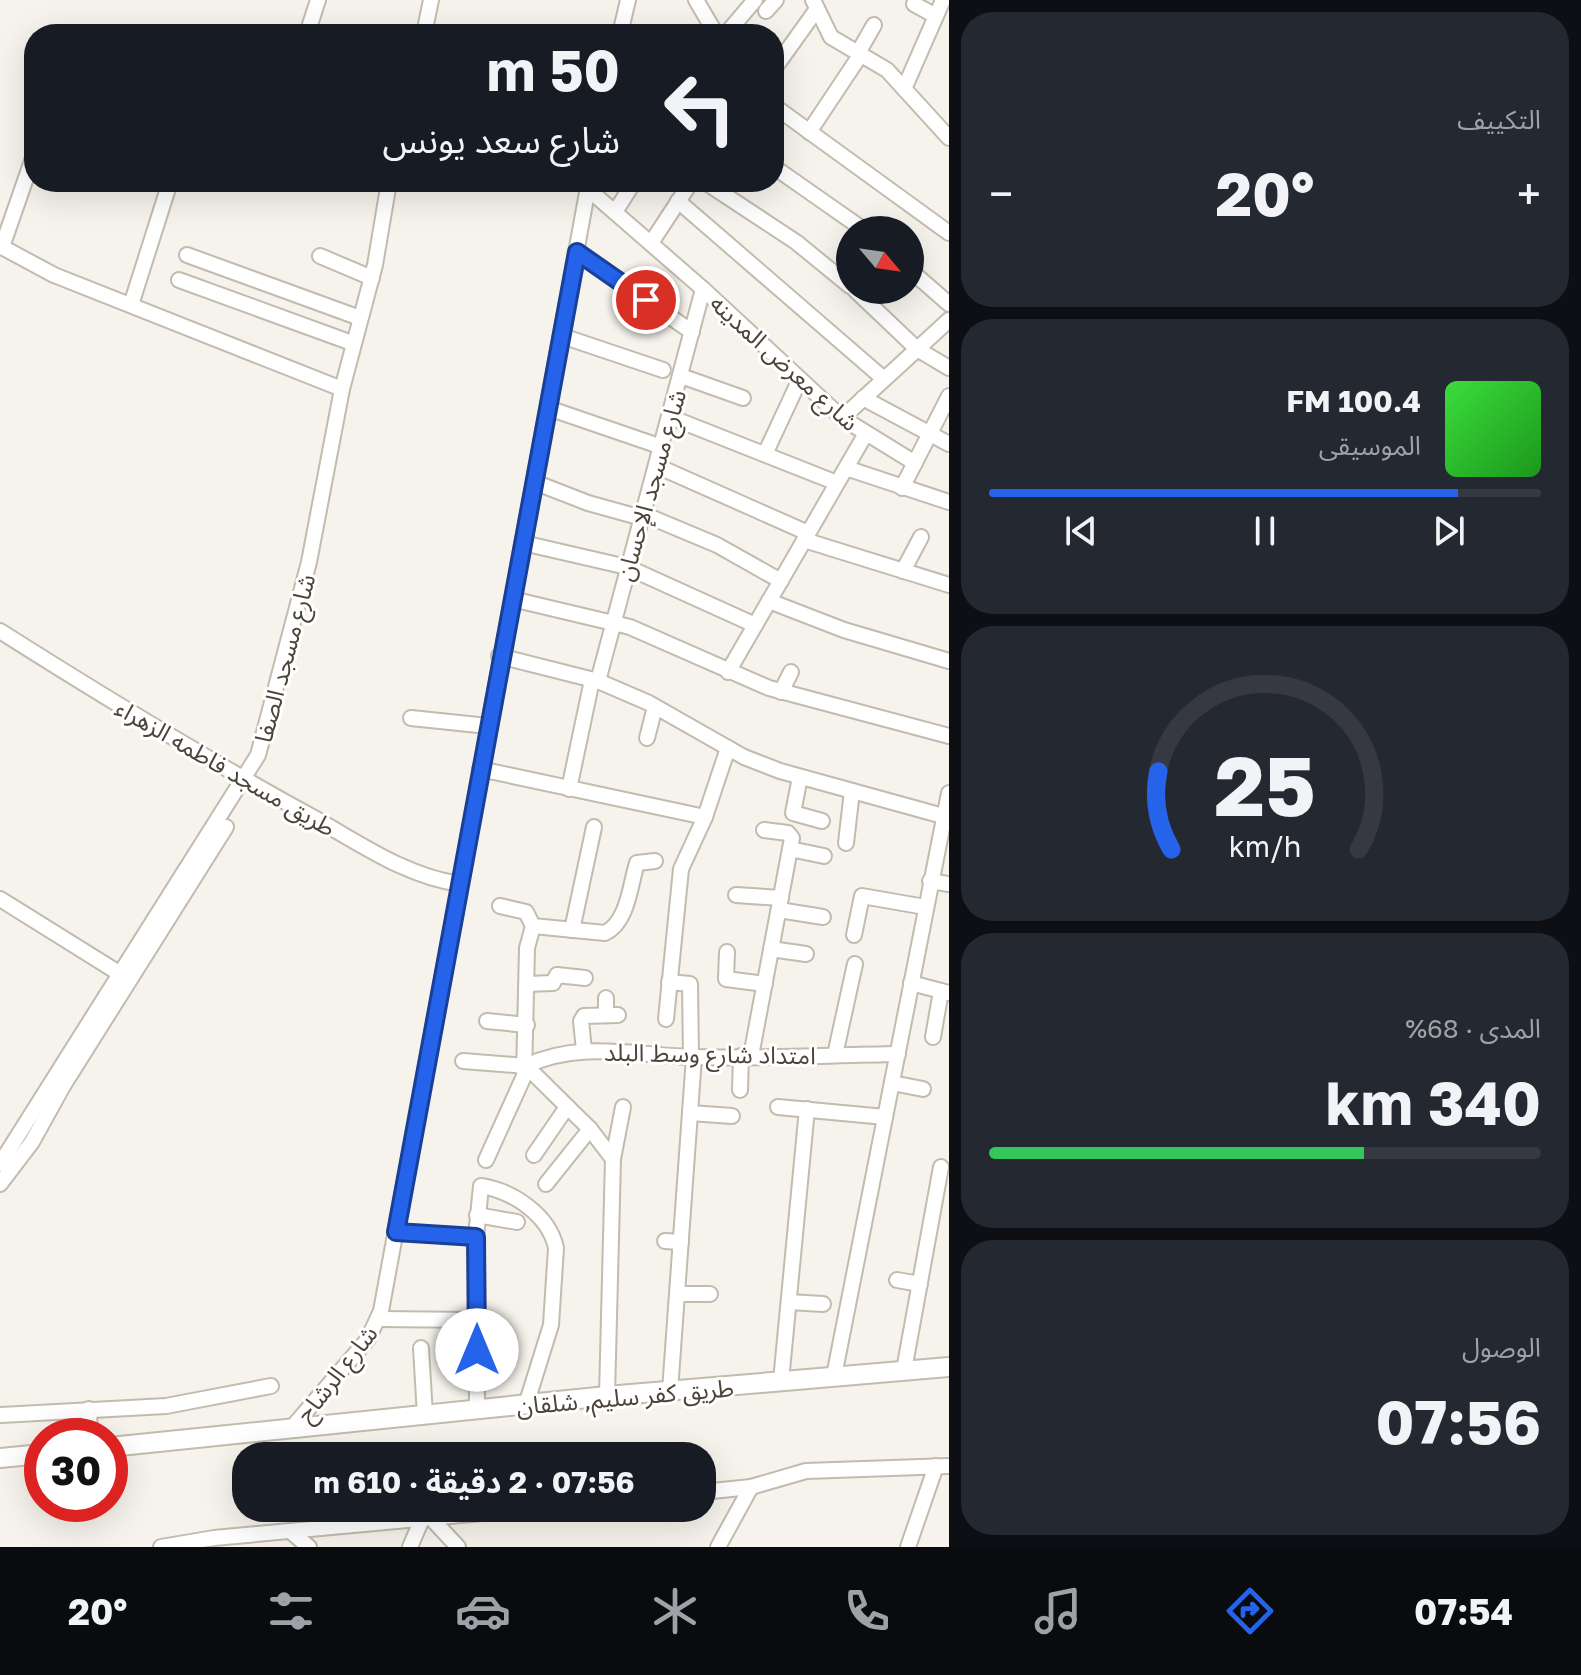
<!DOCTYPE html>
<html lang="ar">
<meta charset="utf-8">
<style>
body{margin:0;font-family:"Golos Text","Noto Sans Arabic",sans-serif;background:#242831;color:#f1f3f6;direction:rtl;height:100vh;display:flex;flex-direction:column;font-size:30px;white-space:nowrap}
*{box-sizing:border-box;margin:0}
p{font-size:26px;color:#9ea1a6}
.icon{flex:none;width:44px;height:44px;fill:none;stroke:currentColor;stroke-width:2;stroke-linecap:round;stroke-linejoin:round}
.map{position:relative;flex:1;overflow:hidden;direction:ltr}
.sheet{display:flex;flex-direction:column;gap:12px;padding:12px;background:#0d0f14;width:632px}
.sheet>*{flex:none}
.hud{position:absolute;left:24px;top:24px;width:760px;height:168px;border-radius:32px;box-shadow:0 8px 32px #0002;direction:rtl;background:#171b24;color:#f1f3f6;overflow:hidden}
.needle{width:52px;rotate:119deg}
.tools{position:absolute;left:836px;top:216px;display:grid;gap:16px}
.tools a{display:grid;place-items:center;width:88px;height:88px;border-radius:50%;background:#171b24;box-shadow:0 8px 32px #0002;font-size:40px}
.speed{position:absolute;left:24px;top:1418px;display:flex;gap:16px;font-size:40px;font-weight:700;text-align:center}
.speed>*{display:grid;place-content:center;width:104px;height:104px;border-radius:50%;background:#171b24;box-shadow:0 8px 32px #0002;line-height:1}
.speed .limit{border:12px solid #d22;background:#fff;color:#111}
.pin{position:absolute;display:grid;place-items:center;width:68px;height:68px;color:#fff;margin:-34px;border:4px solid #fff;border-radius:50%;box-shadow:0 2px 8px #0007}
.me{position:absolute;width:88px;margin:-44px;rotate:0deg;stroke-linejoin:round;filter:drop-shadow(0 0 6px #0008)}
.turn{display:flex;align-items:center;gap:28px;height:168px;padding:0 32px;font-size:36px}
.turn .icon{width:104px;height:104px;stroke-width:2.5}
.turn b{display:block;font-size:56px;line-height:68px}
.big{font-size:60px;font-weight:700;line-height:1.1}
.sheet .card{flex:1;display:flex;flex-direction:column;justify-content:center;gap:12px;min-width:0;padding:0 28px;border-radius:32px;background:#242831}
.sheet .dial{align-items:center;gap:0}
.dial svg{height:208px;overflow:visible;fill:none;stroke:#363941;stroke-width:7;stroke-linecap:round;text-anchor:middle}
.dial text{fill:#f1f3f6;stroke:none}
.song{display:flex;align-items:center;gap:24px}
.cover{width:96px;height:96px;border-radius:12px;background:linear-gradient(135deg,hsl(120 70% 55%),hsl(120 70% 35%))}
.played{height:8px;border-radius:4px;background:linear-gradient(90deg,#2563eb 85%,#363941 85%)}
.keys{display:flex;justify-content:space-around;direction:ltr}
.heat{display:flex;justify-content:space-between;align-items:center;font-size:44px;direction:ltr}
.charge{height:12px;border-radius:6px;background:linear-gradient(90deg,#34c759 68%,#363941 0)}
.trip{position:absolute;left:232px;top:1442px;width:484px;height:80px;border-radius:32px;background:#171b24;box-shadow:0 8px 32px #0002;font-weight:700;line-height:80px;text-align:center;direction:rtl}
.menu{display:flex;height:128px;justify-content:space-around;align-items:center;background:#090b0e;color:#9ea1a6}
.menu .icon{width:56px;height:56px}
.menu .selected{color:#2563eb}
.menu b{font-size:36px;color:#f1f3f6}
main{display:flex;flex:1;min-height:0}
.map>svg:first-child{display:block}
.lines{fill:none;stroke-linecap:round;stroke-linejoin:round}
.minor-casing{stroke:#c2bbae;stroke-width:18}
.tertiary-casing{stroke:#c2bbae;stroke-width:22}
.minor{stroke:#fff;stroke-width:14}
.tertiary{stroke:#fff;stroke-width:18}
.route-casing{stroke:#184099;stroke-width:20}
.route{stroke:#2563eb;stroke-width:14}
.labels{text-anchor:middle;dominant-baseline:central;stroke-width:6;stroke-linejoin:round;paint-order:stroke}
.street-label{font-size:24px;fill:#4b4439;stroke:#fff}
</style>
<main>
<section class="sheet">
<div class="card"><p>التكييف</p>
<div class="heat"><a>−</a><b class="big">20°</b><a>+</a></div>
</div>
<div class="card">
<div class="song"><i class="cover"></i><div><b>100.4 FM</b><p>الموسيقى</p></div></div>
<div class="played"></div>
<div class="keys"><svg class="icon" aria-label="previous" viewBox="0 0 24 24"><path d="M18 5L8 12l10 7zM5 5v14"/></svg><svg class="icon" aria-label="pause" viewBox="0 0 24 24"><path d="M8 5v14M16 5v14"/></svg><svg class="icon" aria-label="next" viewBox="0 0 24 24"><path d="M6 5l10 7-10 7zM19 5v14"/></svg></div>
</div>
<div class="card dial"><svg viewBox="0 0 100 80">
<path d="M14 69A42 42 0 1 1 86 69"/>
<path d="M14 69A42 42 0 0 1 9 39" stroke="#2563eb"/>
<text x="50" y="56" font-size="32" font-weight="700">25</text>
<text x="50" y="72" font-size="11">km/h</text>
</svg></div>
<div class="card"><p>المدى · 68%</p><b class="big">340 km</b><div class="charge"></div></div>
<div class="card"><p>الوصول</p><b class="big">07:56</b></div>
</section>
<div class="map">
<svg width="949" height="1547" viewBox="0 0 949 1547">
<rect width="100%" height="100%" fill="#f6f3ec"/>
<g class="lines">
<defs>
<g id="minor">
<path d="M696,0l20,34"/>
<path d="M813,0l18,37 56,33 62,68"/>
<path d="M914,4l22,12"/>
<path d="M766,11l10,-11"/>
<path d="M307,34l11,-34"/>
<path d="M424,34l7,-34"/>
<path d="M620,34l8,-34"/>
<path d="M726,34l29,-34"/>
<path d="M858,53l16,-28"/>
<path d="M774,69l43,-60"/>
<path d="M904,89l39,-89"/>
<path d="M774,106l175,127"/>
<path d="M809,132l52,-78"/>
<path d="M774,167l90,63"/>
<path d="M705,182l91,60 54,44"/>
<path d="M588,189l115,100 139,129 73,45"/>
<path d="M678,201l206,178"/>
<path d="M615,212l19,-30"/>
<path d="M651,243l40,-61"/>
<path d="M0,246l54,29 288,114"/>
<path d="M2,247l32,-92"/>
<path d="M577,252l115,80"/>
<path d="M187,255l173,63"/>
<path d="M320,256l52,22"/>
<path d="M910,270l39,34"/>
<path d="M179,280l173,63"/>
<path d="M855,290l62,59 32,19"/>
<path d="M131,305l39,-123"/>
<path d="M562,336l101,34"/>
<path d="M681,376l62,22"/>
<path d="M863,398l86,46"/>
<path d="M548,408l114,39"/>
<path d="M670,417l167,66"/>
<path d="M842,418l107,-98"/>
<path d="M765,454l35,-75"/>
<path d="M657,466l151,67"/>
<path d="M846,468l103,34"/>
<path d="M534,482l54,21 54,15"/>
<path d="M902,488l47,-92"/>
<path d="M643,514l74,31 64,36"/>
<path d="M804,540l145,45"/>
<path d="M523,543l104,24 128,58"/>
<path d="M903,571l18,-34"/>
<path d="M512,599l118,28 139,61 180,48"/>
<path d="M769,601l75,29 105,31"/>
<path d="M0,631c104,66 208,129 316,188 46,26 92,58 144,65"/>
<path d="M499,656l99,25 51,22 95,54 36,14 163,45"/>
<path d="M728,672l137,-237"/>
<path d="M598,681l105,-392"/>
<path d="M781,692l10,-20"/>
<path d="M411,718l77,8"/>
<path d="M647,738l8,-31"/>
<path d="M480,769l225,48"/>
<path d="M800,777l-7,36 29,8"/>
<path d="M569,789l23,-109"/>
<path d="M846,843l6,-52"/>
<path d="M790,849l34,7"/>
<path d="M930,881l19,3"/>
<path d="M736,895l45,3"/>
<path d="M0,899l122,76"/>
<path d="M500,906l26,6 7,14 72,7c23,-11 25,-48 32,-70l18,-2"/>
<path d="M779,910l44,7"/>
<path d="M572,930l22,-103"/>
<path d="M854,935l8,-39 63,11"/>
<path d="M771,949l35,5"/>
<path d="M727,952l-1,27 39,5"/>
<path d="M669,982l21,2 1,73"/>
<path d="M911,983l38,10"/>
<path d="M527,984l26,-1 4,-8 28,3"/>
<path d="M606,1015v-17"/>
<path d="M666,1019l15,-150 24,-52 23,-69"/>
<path d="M487,1021l40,4"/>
<path d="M933,1037l8,-46"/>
<path d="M584,1050l-3,-29 3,-5 34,-1"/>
<path d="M835,1055l20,-91"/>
<path d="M751,1056l41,-218 -4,-5 -24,-3"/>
<path d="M463,1061l63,5"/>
<path d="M526,1066c54,-26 111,-10 169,-9 67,2 135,-2 203,-3"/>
<path d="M526,1066l64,63 23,30 -6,237"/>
<path d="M892,1083l31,6"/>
<path d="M740,1090l1,-34"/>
<path d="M778,1107l107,10"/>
<path d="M690,1113l42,3"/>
<path d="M534,1155l33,-48"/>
<path d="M613,1159l10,-52"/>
<path d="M486,1160l38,-84 3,-128 6,-22"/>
<path d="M0,1164l258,-409 51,-193 33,-173 33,-124 14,-83"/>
<path d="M0,1184l32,-42 31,-56 163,-259"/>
<path d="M546,1184l44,-55"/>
<path d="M477,1215l40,7"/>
<path d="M396,1232l80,5"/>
<path d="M665,1241l16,1"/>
<path d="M897,1280l23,4"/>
<path d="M678,1294h32"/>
<path d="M789,1302l34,2"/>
<path d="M379,1319l98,1"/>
<path d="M421,1348l4,68"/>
<path d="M904,1370l37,-203"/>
<path d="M834,1376l115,-583"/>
<path d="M781,1381l26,-272"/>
<path d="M670,1391l24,-334"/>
<path d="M89,1409l1,27"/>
<path d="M477,1410l-1,-173 5,-51c32,5 68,29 75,62l-5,77 -25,80"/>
<path d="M1,1415l165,-9 105,-20"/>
<path d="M290,1430l78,-91 13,-28 208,-1129"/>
<path d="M702,1492l49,-5 55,-16 143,-5"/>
<path d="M431,1518l27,29"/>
<path d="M290,1531l19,16"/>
<path d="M161,1547l53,-9 323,-30"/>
<path d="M410,1547l12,-28"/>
<path d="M718,1547l33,-60"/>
<path d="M908,1547l28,-81"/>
</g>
<g id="tertiary">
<path d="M110,1447l497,-51 342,-29"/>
<path d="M0,1458l42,-4"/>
</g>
</defs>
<use href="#minor" class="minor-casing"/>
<use href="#tertiary" class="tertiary-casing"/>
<use href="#minor" class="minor"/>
<use href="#tertiary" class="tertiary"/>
</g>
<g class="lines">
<defs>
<path id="route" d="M477,1350l-1,-113 -80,-5 181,-980 69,48"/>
</defs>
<use href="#route" class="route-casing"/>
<use href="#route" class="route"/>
</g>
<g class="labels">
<g class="street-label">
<text transform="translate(785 362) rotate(42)">شارع معرض المدينه</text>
<text transform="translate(650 485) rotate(-74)">شارع مسجد الإحسان</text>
<text transform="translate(284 658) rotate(-75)">شارع مسجد الصفا</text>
<text transform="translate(226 767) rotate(30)">طريق مسجد فاطمه الزهراء</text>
<text transform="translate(710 1053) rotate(1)">امتداد شارع وسط البلد</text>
<text transform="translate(336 1373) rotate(-52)">شارع الرشاح</text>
<text transform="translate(625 1396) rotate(-5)">طريق كفر سليم, شلقان</text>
</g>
</g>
</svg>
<div class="tools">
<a><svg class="needle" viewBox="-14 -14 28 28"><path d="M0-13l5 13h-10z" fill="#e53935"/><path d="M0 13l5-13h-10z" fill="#9ea1a6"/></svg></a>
</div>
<div class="speed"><div class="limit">30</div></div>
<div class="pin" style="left:646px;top:300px;background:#d93025"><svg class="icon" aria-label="arrive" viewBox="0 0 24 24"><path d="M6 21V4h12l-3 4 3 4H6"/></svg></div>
<svg class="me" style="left:477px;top:1350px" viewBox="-20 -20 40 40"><circle r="19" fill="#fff"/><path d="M0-13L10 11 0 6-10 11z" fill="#2563eb"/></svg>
<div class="trip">07:56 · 2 دقيقة · 610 m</div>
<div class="hud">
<div class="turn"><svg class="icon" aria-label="left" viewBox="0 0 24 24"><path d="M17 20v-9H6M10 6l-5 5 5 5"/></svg><div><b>50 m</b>شارع سعد يونس</div></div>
</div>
</div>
</main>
<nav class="menu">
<b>07:54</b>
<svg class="icon selected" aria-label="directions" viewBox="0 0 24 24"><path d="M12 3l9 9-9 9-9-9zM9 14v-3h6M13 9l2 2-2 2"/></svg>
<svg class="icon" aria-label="music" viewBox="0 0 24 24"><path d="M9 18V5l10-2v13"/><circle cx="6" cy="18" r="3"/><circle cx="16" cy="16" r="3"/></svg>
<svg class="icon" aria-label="phone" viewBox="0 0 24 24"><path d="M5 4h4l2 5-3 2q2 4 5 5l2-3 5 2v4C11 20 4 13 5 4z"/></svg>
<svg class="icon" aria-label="climate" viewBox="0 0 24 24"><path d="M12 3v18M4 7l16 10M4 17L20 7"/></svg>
<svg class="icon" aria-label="car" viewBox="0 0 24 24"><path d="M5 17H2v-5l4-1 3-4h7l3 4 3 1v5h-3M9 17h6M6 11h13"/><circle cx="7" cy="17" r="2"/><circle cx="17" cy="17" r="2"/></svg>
<svg class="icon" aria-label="filters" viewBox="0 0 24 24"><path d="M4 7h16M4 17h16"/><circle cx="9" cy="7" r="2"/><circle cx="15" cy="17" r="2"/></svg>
<b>20°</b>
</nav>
